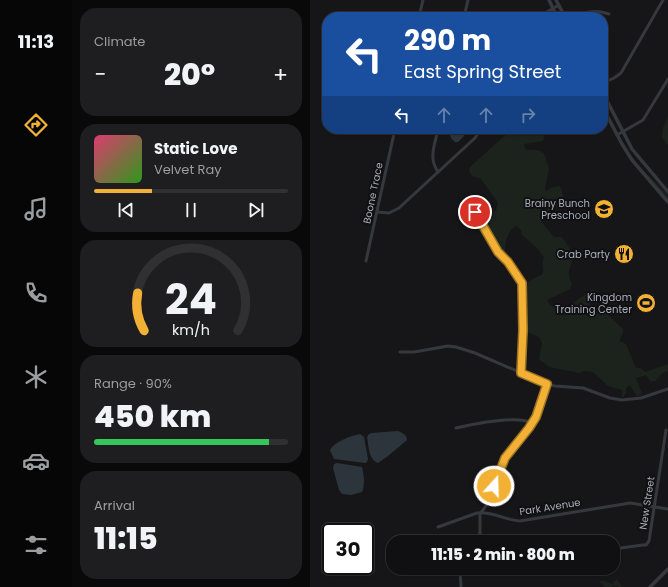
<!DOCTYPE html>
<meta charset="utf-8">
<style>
body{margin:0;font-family:Poppins,sans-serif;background:#1e1e20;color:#f1f3f6;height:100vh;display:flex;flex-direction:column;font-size:15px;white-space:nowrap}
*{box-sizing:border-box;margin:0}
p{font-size:13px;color:#9c9d9f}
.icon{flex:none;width:22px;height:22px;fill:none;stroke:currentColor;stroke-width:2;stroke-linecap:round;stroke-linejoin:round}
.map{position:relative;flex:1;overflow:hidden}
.drawer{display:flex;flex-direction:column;gap:8px;padding:8px;background:#09090a;width:238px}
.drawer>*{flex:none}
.top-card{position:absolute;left:12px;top:12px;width:286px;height:122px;border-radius:16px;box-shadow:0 1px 3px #0004,0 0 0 1px #303032;background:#1a4fa0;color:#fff;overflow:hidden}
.speed{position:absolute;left:12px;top:523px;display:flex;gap:8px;font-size:20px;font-weight:700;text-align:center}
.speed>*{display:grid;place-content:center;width:52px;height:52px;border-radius:50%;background:#101012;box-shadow:0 1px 3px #0004,0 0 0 1px #303032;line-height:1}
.speed .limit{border:2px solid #111;border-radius:6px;background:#fff;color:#111}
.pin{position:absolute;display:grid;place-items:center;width:34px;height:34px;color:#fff;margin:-17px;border:2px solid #fff;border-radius:50%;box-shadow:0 1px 4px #0007}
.me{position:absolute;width:44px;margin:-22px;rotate:20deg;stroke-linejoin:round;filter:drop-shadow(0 0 3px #0008)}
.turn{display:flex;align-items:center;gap:14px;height:84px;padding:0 16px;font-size:18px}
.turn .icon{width:52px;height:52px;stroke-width:2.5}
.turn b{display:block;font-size:28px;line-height:34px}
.lanes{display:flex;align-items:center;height:38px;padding:0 16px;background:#0003;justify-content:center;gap:20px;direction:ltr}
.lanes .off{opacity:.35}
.big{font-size:30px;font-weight:800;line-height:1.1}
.drawer .widget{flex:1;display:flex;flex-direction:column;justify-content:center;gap:6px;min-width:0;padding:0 14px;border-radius:16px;background:#1e1e20}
.drawer .dial{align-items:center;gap:0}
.dial svg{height:104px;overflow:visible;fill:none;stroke:#303032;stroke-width:7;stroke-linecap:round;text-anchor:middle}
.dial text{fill:#f1f3f6;stroke:none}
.song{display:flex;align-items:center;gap:12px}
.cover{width:48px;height:48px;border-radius:6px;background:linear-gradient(135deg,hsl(340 70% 55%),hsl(110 70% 35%))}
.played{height:4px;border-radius:2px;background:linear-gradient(90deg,#f2b134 30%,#303032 30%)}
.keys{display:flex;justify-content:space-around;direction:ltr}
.heat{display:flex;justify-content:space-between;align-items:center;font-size:22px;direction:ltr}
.charge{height:6px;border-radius:3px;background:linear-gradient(90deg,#34c759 90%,#303032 0)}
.trip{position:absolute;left:76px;top:535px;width:234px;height:40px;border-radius:16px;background:#101012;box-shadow:0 1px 3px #0004,0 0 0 1px #303032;font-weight:800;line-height:40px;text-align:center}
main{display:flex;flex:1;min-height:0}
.menu{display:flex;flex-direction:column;width:72px;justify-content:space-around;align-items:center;background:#060607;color:#9c9d9f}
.menu .icon{width:28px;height:28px}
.menu .selected{color:#f2b134}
.menu b{font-size:18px;color:#f1f3f6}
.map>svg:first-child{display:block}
.green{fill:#1c231d}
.water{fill:#2c353c}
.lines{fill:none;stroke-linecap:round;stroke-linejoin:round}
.minor{stroke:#37383d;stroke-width:3}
.tertiary{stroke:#37383d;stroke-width:3.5}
.route-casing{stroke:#9d7322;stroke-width:10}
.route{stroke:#f2b134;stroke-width:7}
.labels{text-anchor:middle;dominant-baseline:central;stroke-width:4;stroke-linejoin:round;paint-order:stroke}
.street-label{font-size:10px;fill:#a8adb8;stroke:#111113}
.poi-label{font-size:10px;fill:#a8adb8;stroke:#111113;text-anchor:end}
</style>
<main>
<nav class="menu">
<b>11:13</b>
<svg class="icon selected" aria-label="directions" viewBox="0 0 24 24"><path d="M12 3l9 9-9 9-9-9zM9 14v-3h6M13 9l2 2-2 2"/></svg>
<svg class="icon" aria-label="music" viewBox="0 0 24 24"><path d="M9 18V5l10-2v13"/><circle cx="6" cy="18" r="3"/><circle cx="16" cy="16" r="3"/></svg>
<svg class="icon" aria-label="phone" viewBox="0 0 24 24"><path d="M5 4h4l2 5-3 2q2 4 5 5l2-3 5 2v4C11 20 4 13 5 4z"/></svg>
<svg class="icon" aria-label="climate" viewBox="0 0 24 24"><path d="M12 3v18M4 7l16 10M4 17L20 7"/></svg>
<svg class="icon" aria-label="car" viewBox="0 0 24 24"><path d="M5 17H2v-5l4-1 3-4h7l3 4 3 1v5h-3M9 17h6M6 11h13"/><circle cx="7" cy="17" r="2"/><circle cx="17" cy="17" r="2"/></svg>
<svg class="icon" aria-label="filters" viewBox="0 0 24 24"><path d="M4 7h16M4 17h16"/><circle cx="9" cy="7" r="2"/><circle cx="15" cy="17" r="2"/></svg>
</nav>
<section class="drawer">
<div class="widget"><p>Climate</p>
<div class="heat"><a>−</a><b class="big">20°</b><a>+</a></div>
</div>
<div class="widget">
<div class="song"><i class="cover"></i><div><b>Static Love</b><p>Velvet Ray</p></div></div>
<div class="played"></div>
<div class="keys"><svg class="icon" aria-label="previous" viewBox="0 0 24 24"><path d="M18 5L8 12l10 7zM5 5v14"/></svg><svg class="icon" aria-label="pause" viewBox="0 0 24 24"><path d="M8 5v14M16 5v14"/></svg><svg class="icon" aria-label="next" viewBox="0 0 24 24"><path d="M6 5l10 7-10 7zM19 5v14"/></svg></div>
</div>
<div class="widget dial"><svg viewBox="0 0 100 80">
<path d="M14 69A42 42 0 1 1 86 69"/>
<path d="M14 69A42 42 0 0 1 9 40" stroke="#f2b134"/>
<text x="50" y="56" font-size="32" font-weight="700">24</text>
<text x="50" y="72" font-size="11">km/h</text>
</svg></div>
<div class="widget"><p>Range · 90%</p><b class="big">450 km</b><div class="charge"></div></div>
<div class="widget"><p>Arrival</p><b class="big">11:15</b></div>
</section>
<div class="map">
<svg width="358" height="587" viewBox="0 0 358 587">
<rect width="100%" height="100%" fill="#161618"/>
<g class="green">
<path d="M358,117v28l-6,-7 1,-10z"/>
<path d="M202,129h34l-3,12 -19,3 1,4 3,2h9l7,3 5,16 -4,20 1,2 7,-4 7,-1 3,9 -1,10c-7,3 -17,6 -22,13l3,6 11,13h8l12,18c-3,12 -9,17 -2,28l-2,6 -23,11 4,6 14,-1 2,2 26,-18 4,5 -7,9 1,6 2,3h12l18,17v4l-4,8 7,3 10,24h4l5,4 23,-8v7l-6,2 -6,8h-6l-4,-6 -10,3 6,16 -4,2 -2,-1 -6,-10 -4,3v5l-4,5v-8l-14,-4 -15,-14 -9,-1 -5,2 -30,-6 -10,-8 3,-16 -3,-6 -10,-4 -4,1 -1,-48 7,-6 12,-6c1,-8 -2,-8 1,-17l-7,-9 -15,-13 -1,-5 -5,-4c-11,7 -11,19 -11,31l-7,-6 -5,-8 -14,-27 11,-6 6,1 2,-8 -17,-24 -9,-3 -3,-5 1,-4z"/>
<path d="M338,175l20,20v5l-21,-24z"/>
<path d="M307,579l5,8h-3l-2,-2 -2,2 -2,-2 -2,2h-6l-6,-6h6l7,3z"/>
</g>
<g class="water">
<path d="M138,129h16v7l-6,6h-3l-4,-4z"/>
<path d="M88,431c5,2 9,4 9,9l-19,16 -10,7c-10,-4 -9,-17 -11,-26l2,-3 3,-1z"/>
<path d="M50,434l4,3 4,22 -1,3 -2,1 -31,-4 -4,-9c5,-9 21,-14 30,-16z"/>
<path d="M27,463l25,4c2,8 3,18 0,25l-11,3 -9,-1 -3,-4 -6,-22 1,-4z"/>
</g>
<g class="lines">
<g class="minor">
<path d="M109,17l4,-17"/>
<path d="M154,17l4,-17"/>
<path d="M228,17l21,-12"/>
<path d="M266,17c11,-6 20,-7 33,-3"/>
<path d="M293,83l11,-5 7,-5 42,-73"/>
<path d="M128,129c-3,16 -10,28 0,43"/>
<path d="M307,135l26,-15 25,-41"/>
<path d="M67,212l12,1 10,-5 76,-70 6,-9"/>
<path d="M165,212l23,40 10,10 14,21 1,47 -2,43"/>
<path d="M56,261l29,-132"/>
<path d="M90,352h14l34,-6 8,1 19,6 72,31 8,2 28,2 27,10 12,2 19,-2 27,-9"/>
<path d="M146,428c18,-4 61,-13 76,-5"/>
<path d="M128,527l39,-14c15,-2 28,7 43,8l110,-18 38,6"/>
<path d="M153,542l13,-5 4,-3v-20l8,-11 13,-38 4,-7 24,-30 7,-11 11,-33"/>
<path d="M303,549l30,-4h3l3,-4 17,-111"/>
<path d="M150,568l1,19"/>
</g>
<g class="tertiary">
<path d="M239,0l8,17"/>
<path d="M246,0l9,17"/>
<path d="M293,93l29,56 36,43"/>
<path d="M293,108l19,36 10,16 36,42"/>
<path d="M340,587l18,-18"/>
</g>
</g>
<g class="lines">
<defs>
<path id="route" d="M165,212l23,40 10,10 14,21 1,47 -2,43 26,11 -11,33 -7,11 -24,30 -11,28"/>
</defs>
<use href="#route" class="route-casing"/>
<use href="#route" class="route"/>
</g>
<defs>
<symbol id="school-disc" viewBox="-11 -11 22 22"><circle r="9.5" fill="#f2b134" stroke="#111113"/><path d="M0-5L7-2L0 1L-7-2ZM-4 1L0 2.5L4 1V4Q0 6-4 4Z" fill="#111"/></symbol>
<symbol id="restaurant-disc" viewBox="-11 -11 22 22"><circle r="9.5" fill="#f2b134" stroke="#111113"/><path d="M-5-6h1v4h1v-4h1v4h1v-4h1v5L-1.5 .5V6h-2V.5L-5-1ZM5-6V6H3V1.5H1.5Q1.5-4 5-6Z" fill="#111"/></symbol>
<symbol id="stadium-disc" viewBox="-11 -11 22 22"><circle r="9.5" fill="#f2b134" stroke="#111113"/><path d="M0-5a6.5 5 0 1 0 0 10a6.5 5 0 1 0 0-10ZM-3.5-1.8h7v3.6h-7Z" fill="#111"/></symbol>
</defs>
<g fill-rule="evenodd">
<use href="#school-disc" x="283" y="198" width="22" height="22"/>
<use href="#restaurant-disc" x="303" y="243" width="22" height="22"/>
<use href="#stadium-disc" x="325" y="292" width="22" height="22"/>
</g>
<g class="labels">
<g class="street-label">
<text transform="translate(63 193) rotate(-78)">Boone Trace</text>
<text transform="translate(337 503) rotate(-81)">New Street</text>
<text transform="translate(240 507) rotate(-9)">Park Avenue</text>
</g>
<g class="poi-label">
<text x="280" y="203">Brainy Bunch<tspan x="280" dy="12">Preschool</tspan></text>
<text x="300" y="254">Crab Party</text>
<text x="322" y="297">Kingdom<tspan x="322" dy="12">Training Center</tspan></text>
</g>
</g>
</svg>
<div class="speed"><div class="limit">30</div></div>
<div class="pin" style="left:165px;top:212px;background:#d93025"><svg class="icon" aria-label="arrive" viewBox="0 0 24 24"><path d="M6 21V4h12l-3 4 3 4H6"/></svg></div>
<svg class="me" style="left:184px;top:486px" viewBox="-20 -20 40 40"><circle r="17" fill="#f2b134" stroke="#fff" stroke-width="3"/><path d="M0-11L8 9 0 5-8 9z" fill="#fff"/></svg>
<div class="trip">11:15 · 2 min · 800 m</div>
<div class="top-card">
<div class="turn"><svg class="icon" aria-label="left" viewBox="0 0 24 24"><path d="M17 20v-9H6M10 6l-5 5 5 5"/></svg><div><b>290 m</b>East Spring Street</div></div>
<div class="lanes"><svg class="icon" aria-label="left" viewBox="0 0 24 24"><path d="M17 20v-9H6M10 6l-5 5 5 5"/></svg><svg class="icon off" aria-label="ahead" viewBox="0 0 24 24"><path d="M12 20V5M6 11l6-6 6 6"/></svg><svg class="icon off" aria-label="ahead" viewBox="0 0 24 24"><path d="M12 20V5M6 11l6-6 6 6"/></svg><svg class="icon off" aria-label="right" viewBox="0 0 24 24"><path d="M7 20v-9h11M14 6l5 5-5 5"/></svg></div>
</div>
</div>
</main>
